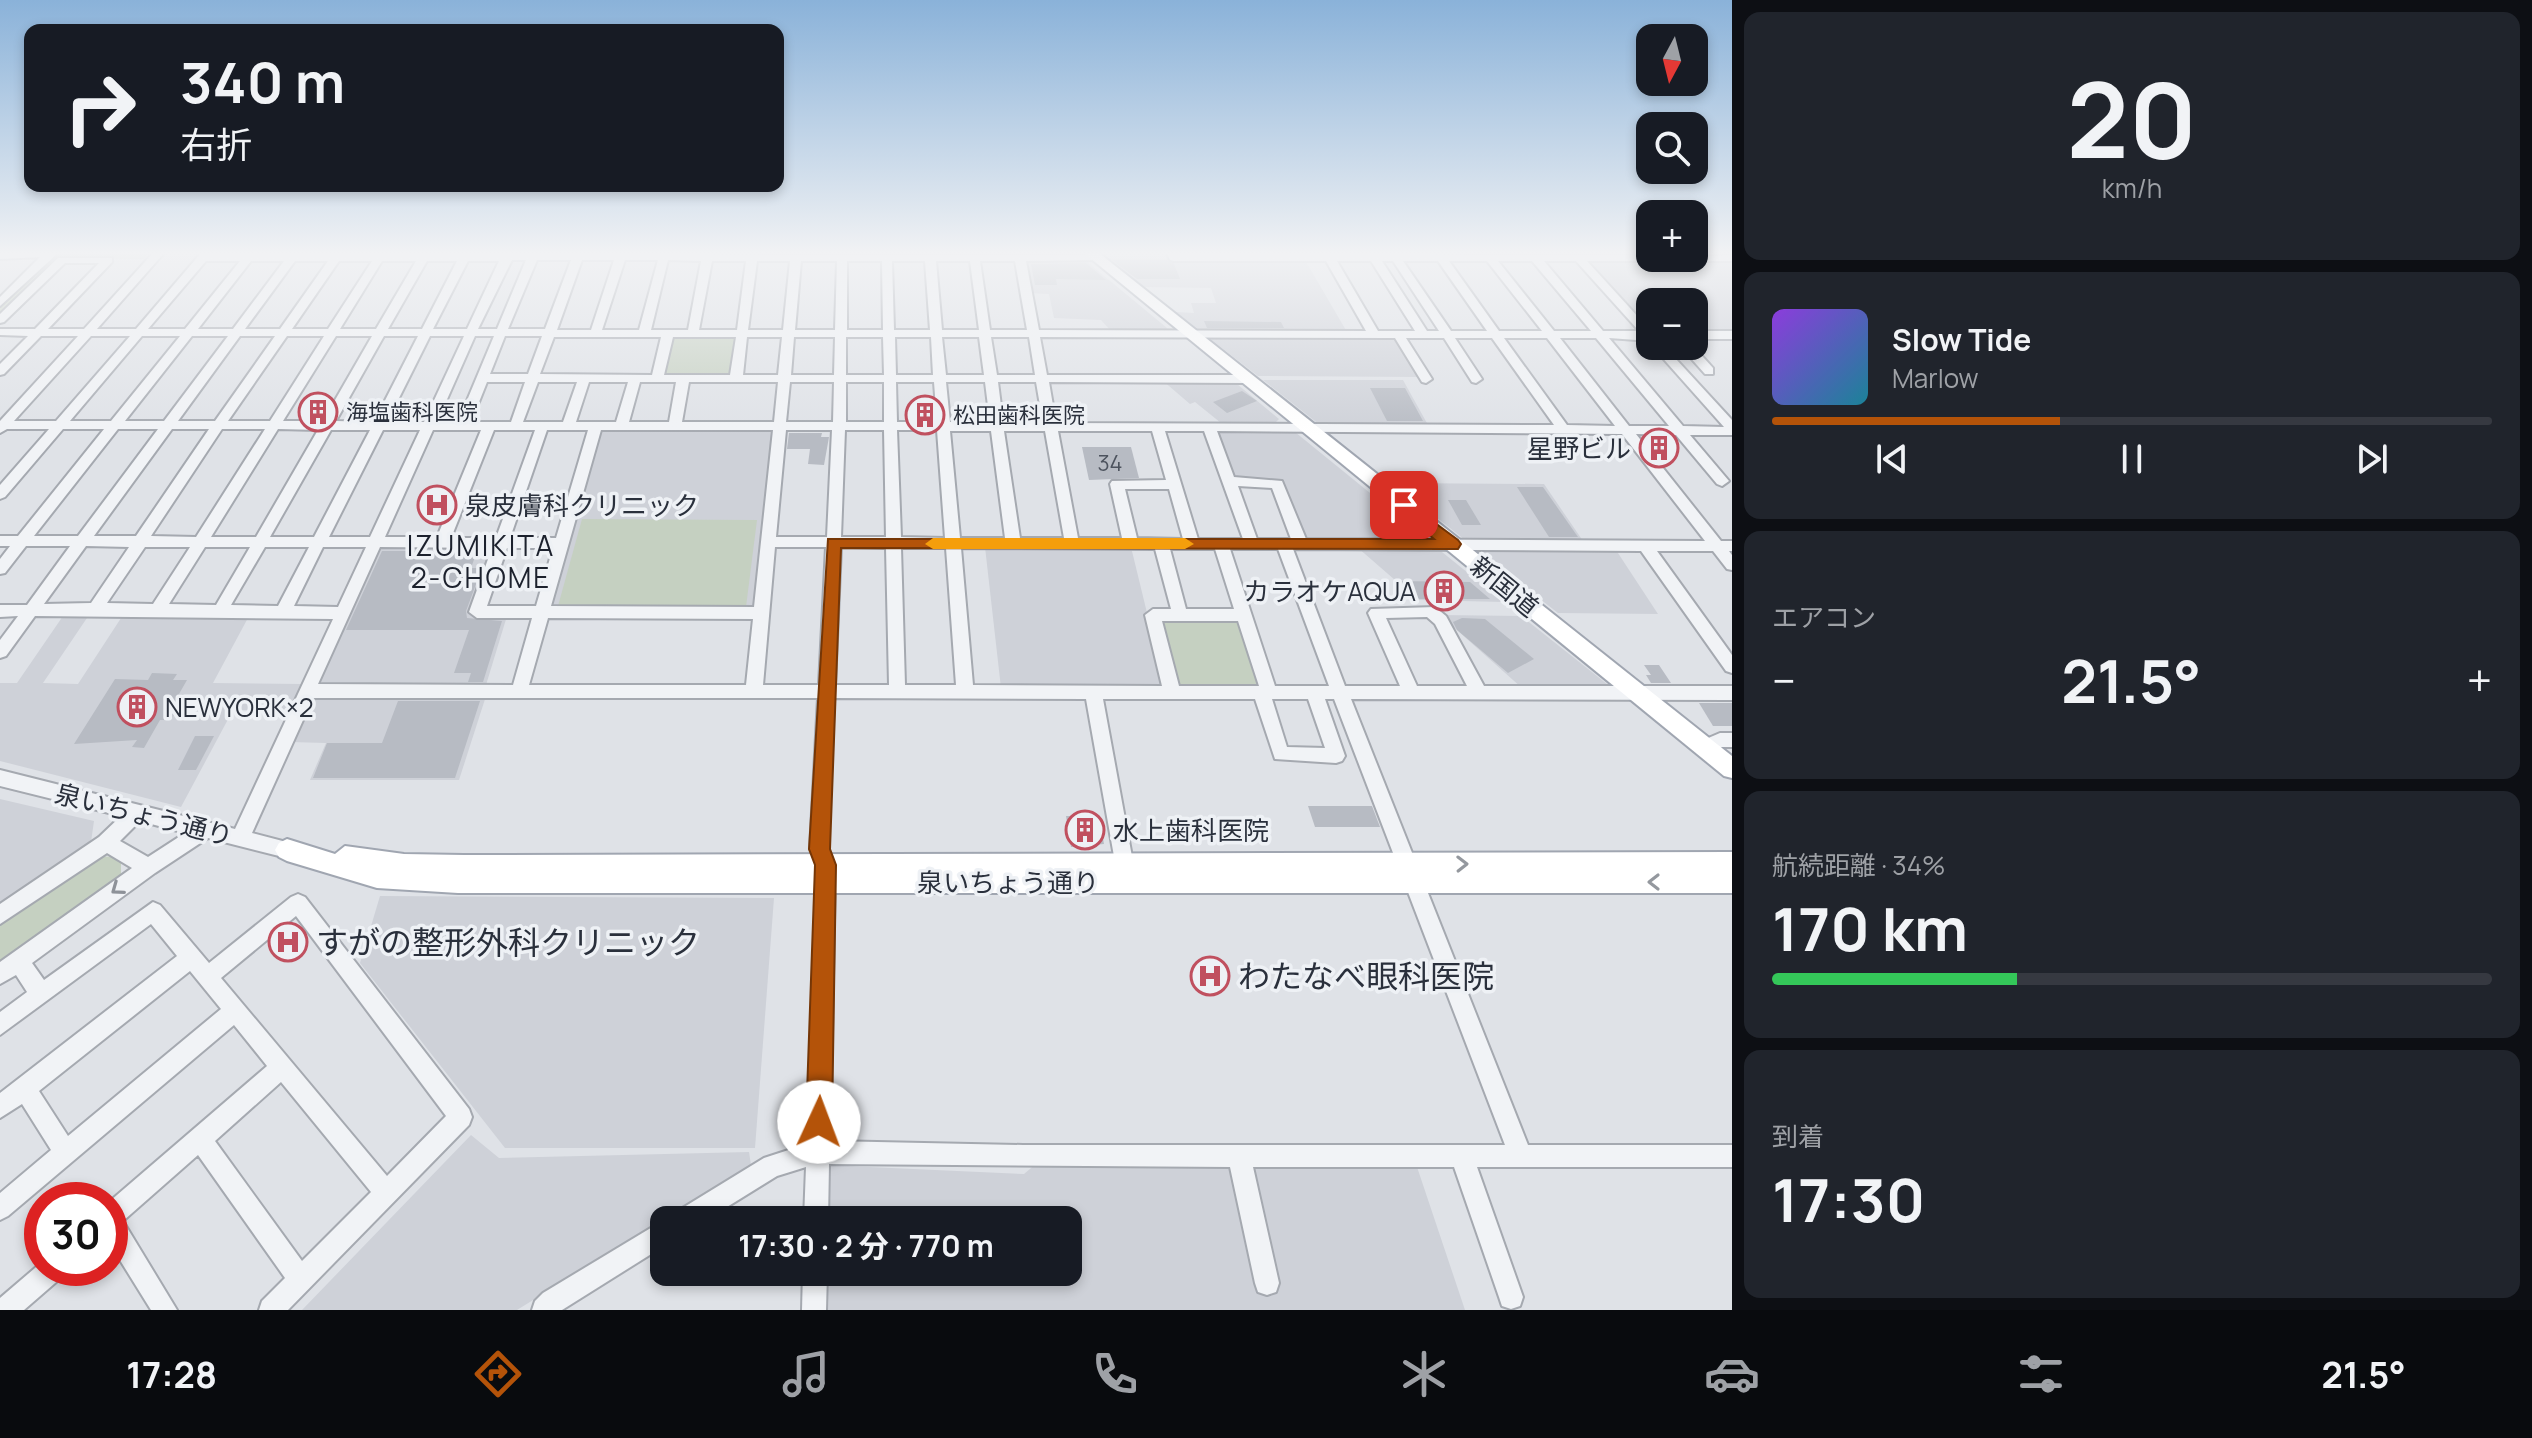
<!DOCTYPE html>
<html lang="ja">
<meta charset="utf-8">
<style>
body{margin:0;font-family:Manrope,"Noto Sans JP",sans-serif;background:#20242c;color:#f1f3f6;height:100vh;display:flex;flex-direction:column;font-size:30px;white-space:nowrap}
*{box-sizing:border-box;margin:0}
p{font-size:26px;color:#9ea1a6}
.icon{flex:none;width:44px;height:44px;fill:none;stroke:currentColor;stroke-width:2;stroke-linecap:round;stroke-linejoin:round}
.map{position:relative;flex:1;overflow:hidden}
.panel{display:flex;flex-direction:column;gap:12px;padding:12px;background:#0d0f14;width:800px}
.panel>*{flex:none}
.banner{position:absolute;left:24px;top:24px;width:760px;height:168px;border-radius:16px;box-shadow:0 4px 12px #0003;background:#171b24;color:#f1f3f6;overflow:hidden}
.needle{width:52px;rotate:187deg}
.tools{position:absolute;left:1636px;top:24px;display:grid;gap:16px}
.tools a{display:grid;place-items:center;width:72px;height:72px;border-radius:16px;background:#171b24;box-shadow:0 4px 12px #0003;font-size:40px}
.speed{position:absolute;left:24px;top:1182px;display:flex;gap:16px;font-size:40px;font-weight:700;text-align:center}
.speed>*{display:grid;place-content:center;width:104px;height:104px;border-radius:50%;background:#171b24;box-shadow:0 4px 12px #0003;line-height:1}
.speed .limit{border:12px solid #d22;background:#fff;color:#111}
.pin{position:absolute;display:grid;place-items:center;width:68px;height:68px;color:#fff;margin:-34px;border-radius:16px;box-shadow:0 4px 12px #0006}
.me{position:absolute;width:88px;margin:-44px;rotate:2deg;stroke-linejoin:round;filter:drop-shadow(0 0 6px #0008)}
.turn{display:flex;align-items:center;gap:28px;height:168px;padding:0 24px;font-size:36px}
.turn .icon{width:104px;height:104px;stroke-width:2.5}
.turn b{display:block;font-size:56px;line-height:68px}
.big{font-size:60px;font-weight:700;line-height:1.1}
.panel .card{flex:1;display:flex;flex-direction:column;justify-content:center;gap:12px;min-width:0;padding:0 28px;border-radius:16px;background:#20242c}
.panel .dial{align-items:center;gap:0}
.dial b{font-size:104px;line-height:1}
.song{display:flex;align-items:center;gap:24px}
.cover{width:96px;height:96px;border-radius:12px;background:linear-gradient(135deg,hsl(270 70% 55%),hsl(190 70% 35%))}
.played{height:8px;border-radius:4px;background:linear-gradient(90deg,#b45309 40%,#363941 40%)}
.keys{display:flex;justify-content:space-around;direction:ltr}
.heat{display:flex;justify-content:space-between;align-items:center;font-size:44px;direction:ltr}
.charge{height:12px;border-radius:6px;background:linear-gradient(90deg,#34c759 34%,#363941 0)}
.trip{position:absolute;left:650px;top:1206px;width:432px;height:80px;border-radius:16px;background:#171b24;box-shadow:0 4px 12px #0003;font-weight:700;line-height:80px;text-align:center}
.dock{display:flex;height:128px;justify-content:space-around;align-items:center;background:#090b0e;color:#9ea1a6}
.dock .icon{width:56px;height:56px}
.dock .active{color:#b45309}
.dock b{font-size:36px;color:#f1f3f6}
main{display:flex;flex:1;min-height:0}
.map>svg:first-child{display:block}
.built{fill:#ced1d8}
.green{fill:#c5d0c1}
.building{fill:#b7bbc3}
.lines{fill:none;stroke-linecap:round;stroke-linejoin:round}
.minor-casing{stroke:#a5a9b0;stroke-width:4}
.major-casing{stroke:#a0a6b1;stroke-width:4}
.minor{fill:#f1f3f6;fill-rule:evenodd}
.major{fill:#fff;fill-rule:evenodd}
.oneway{stroke:#94989e}
.oneway2{stroke:#8e9299}
.route{fill:#b45309;stroke:#753606;stroke-width:2}
.slow{fill:#f59e0b}
.labels{text-anchor:middle;dominant-baseline:central;stroke-width:7;stroke-linejoin:round;paint-order:stroke}
.far-poi-label{font-size:22px;fill:#2a303c;stroke:#eef1f5;text-anchor:start}
.number-label{font-size:22px;fill:#4d535e}
.poi-label{font-size:26px;fill:#2a303c;stroke:#eef1f5;text-anchor:start}
.street-label{font-size:26px;fill:#2a303c;stroke:#eef1f5}
.neighbourhood-label{font-size:28px;letter-spacing:2px;fill:#1c212d;stroke:#eef1f5}
.near-poi-label{font-size:32px;fill:#2a303c;stroke:#eef1f5;text-anchor:start}
</style>
<main>
<div class="map">
<svg width="1732" height="1310" viewBox="0 0 1732 1310">
<rect width="100%" height="100%" fill="#dfe2e7"/>
<g class="built">
<path d="M1024,259l62,2 81,67 -3,4h-52l-11,-12 -47,-2 -5,-24 -22,-1z"/>
<path d="M1108,259l197,1 42,72h-145l-26,-20 18,1 -3,-10h25l-5,-15 -67,-1z"/>
<path d="M1584,260h148v73h-38v-31h-44v31z"/>
<path d="M1205,335l191,3 23,39 -161,-1z"/>
<path d="M1231,379l48,40 -4,4h-54l-26,-21 -5,2 -28,-24z"/>
<path d="M1263,380h140l25,45h-108z"/>
<path d="M779,426l-18,187 -219,-1 53,-185z"/>
<path d="M1219,430l76,2 128,104 -2,6 -112,-1 -5,-2 -23,-58 -46,-2 -20,-45z"/>
<path d="M1393,483l151,1 39,57 -118,-1z"/>
<path d="M386,545h104l4,4 -23,66 36,1 -21,69 -164,-1 -2,-5 58,-128z"/>
<path d="M1472,546l142,1 44,67 -100,-1z"/>
<path d="M985,547h146l34,140 -164,1z"/>
<path d="M1357,547l80,1 67,54 -86,-2z"/>
<path d="M89,615l-46,68 35,1 45,-69 126,1 -36,67 89,1 -13,26h-56l-52,97 -181,-46v-78h17l46,-67z"/>
<path d="M1440,615l81,1 86,68 -2,7 -83,-3z"/>
<path d="M320,695l166,1 -27,84h-149l16,-37 -36,-1 19,-41z"/>
<path d="M0,799l94,22 -3,21 -91,62z"/>
<path d="M380,896l394,2 -19,250h-250l-145,-185z"/>
<path d="M471,1135l28,23 250,-6 2,13 -234,145h-215z"/>
<path d="M1415,1161l50,149h-644l1,-38h246v-52h-244l1,-55 199,9 13,-11z"/>
</g>
<g class="green">
<path d="M149,253l-5,6 -82,-1 -62,59v-11l56,-52z"/>
<path d="M673,335l63,1 -5,40h-67z"/>
<path d="M582,519l175,1 -11,87 -188,-1z"/>
<path d="M1158,619h80l22,69 -81,-1z"/>
<path d="M96,856l19,1 6,6v13l-6,9 -115,86v-52z"/>
</g>
<g class="building">
<path d="M1112,260h55l7,4 6,15h-43z"/>
<path d="M1086,263l20,17 -50,-1 1,6h-22l-4,-21z"/>
<path d="M1204,321l77,1 3,6h-77z"/>
<path d="M1370,388h35l18,33h-36z"/>
<path d="M1242,391l15,10 -30,12 -14,-11z"/>
<path d="M789,433h33l-1,4h8l-5,28 -16,-1 2,-15h-23z"/>
<path d="M1082,447h49l8,31 -50,2z"/>
<path d="M1517,487h26l35,50h-29z"/>
<path d="M1448,500h18l15,25h-19z"/>
<path d="M382,551h95l-6,17h11l-16,43 1,7 35,3 -19,61h-15l3,-9h-17l15,-43h-123z"/>
<path d="M1397,581l73,1 20,17h-71z"/>
<path d="M1462,618l23,1 49,40 -26,14 -51,-43 -4,-8z"/>
<path d="M1644,665h15l12,18h-20l-5,-8h5z"/>
<path d="M152,673l25,1 -4,6h14l-8,14 6,1 -14,25h-11l-16,28 -12,-1 5,-7 -63,4 41,-65 33,1z"/>
<path d="M398,701h82l-25,77h-142l14,-35h55z"/>
<path d="M1699,703h33v23h-19z"/>
<path d="M195,736h19l-18,34h-18z"/>
<path d="M1308,806h64l8,21h-65z"/>
<path d="M1066,816h33l5,28 -33,3z"/>
</g>
<g class="lines">
<defs>
<g id="minor">
<path d="M0,253h58l-58,53v-9l40,-40 -40,2z"/>
<path d="M153,253h11l-67,76h39l65,-76 896,2 4,1v4l-75,1 13,69 327,1 -40,-70h-152l-4,-1 -3,-7 483,2v3l82,-3v6h-145l63,69v11l-41,-3 74,88 41,1 -72,-81h12l68,74v15h-42l39,46 -7,5 -5,-2 -41,-49 -40,-1 85,107h11v10h-3l3,4v15l-5,-1 -14,-18h-56l75,104v18l-6,-2 -85,-120 -348,-2 52,137h55l-32,-73 3,-4 64,-2 11,9 38,70h248v14l-381,-1 177,446h204v22h-255l46,130 -3,9 -9,3 -9,-3 -3,-9 -45,-130h-201l26,116 -3,9 -9,3 -9,-3 -3,-9 -25,-116 -401,-3 -1,56h-24l2,-53 -29,9 -71,44h-34l4,-8 88,-54 43,-14 10,-279 -7,-16 8,-151h-505l-61,135 42,11 2,6 -2,6 -7,2 -79,-20 -53,35 -123,90 12,17 109,-78 7,3 49,58 82,-66 7,-3 7,3 164,212 3,8 -3,8 -181,185h-29l3,-9 23,-23 -87,-123 -75,66 54,89h-26l-41,-66v-43l157,-135 -33,-41 -226,191 -8,4v-27l51,-43 -29,-46 -22,14v-25l177,-137 -26,-32 -151,111v-23l27,-20 -11,-17 -16,9v-22l132,-94 -25,-15 -107,71v-20l99,-67 22,-21 -121,-30v-16l235,59 98,-210 -298,-3 -29,40 -6,2v-18l18,-24 -18,1v-12h27l43,-59h-44l-21,27 -5,1v-15l10,-13h-10v-10h18l86,-107h-41l-58,68 -5,2v-14l49,-56h-42l-7,4v-12l78,-85h-37l-37,38 -4,1v-11l28,-28 -28,-1v-6h35l64,-66h-34l-61,59 -4,1v-9l58,-56h54v4l-64,67h36zM512,260h14l-29,69h-19zM537,260h34l-26,69h-37zM582,260h32l-23,70h-34zM625,260h33l-19,70h-37zM668,260l33,1 -13,69h-37zM206,261h34l-55,68h-37zM251,261h33l-51,68h-35zM295,261h33l-48,68h-35zM339,261h33l-44,68h-36zM382,261h34l-40,68h-36zM427,261h30l-35,68h-34zM468,261h31l-32,68h-34zM712,261h34l-9,69h-38zM757,261h33l-7,69h-35zM801,261h36l-2,69h-40zM847,261h35l1,69h-36zM892,261h33l5,69h-36zM936,261h34l9,69h-37zM980,261h35l12,69h-37zM1337,261h34l44,70h-37zM1382,261h11l46,70h-12zM1403,261h35l49,70h-36zM1449,261h38l55,70h-43zM1498,261h34l59,70h-37zM1544,261h32l63,70h-36zM91,336h39l-74,85h-42zM142,336h38l-69,85h-41zM192,336h36l-64,85h-39zM240,336h35l-60,85h-37zM287,336h37l-54,85h-42zM336,336h36l-49,85h-40zM384,336h34l-44,86 -38,-1zM430,336h34l-40,86h-37zM475,336h19l-36,86h-21zM505,336h37l-14,38h-38zM554,337h107l-9,38 -112,-1zM673,337h63l-6,38h-66zM747,337h35l-4,38h-35zM794,337h41l-1,38h-43zM846,337h37l1,38h-38zM895,337h36l2,38h-37zM942,337h37l5,38h-38zM991,337h38l6,38h-38zM1040,337l355,1 27,44 4,1 6,-4 -26,-41h38l28,44 4,1 6,-4 -27,-41h37l62,87 -498,-2 -7,-41 197,1 6,-4 -6,-4h-199zM1504,338h43l68,88 -48,-1zM1560,338h36l73,88h-40zM487,382h38l-14,40h-40zM538,382h39l-14,40h-40zM589,382h39l-12,40h-40zM640,382h36l-7,40h-40zM689,382h89l-4,40h-92zM790,382h44l-1,40h-47zM846,382h38v40h-38zM896,382h38l3,40h-40zM946,382h39l5,40h-40zM998,382h38l7,41 -40,-1zM118,429h40l-80,107h-44zM172,429h37l-73,107h-42zM222,429h43l-69,108 -45,-1zM278,429l40,1 -62,107h-45zM331,430h39l-56,107h-44zM383,430h37l-50,107h-41zM433,430h48l-44,107h-52zM494,430h41l-39,108h-45zM547,430h41l-32,108h-46zM601,430h172l-19,177 -203,-1zM786,430h46l-5,107h-51zM845,430h39l2,107h-45zM897,430h40l8,108 -44,-1zM950,431h41l14,107h-45zM1004,431h41l19,107h-44zM1058,431h94l14,49 -54,1 -2,3 12,54h-44zM1165,431h39l39,108h-45zM1217,431l405,3 83,107 -399,-2 -24,-58 -48,-4zM1238,486l34,2 19,51h-34zM1125,489h44l14,50 -46,-1zM86,546l43,1 -38,56 -47,1zM145,547h45l-37,57 -46,-1zM205,547h45l-34,58 -47,-1zM265,547h44l-31,59 -47,-1zM323,547h43l-28,60 -44,-1zM380,547l112,1 -23,64 8,6h55l-19,67 -195,-1zM775,547h51l-7,138h-56zM841,547l45,1 3,137h-54zM507,548h46l-17,58h-49zM901,548h45l10,137h-51zM961,548l194,1 16,60h-18l-8,6 17,71 -189,-1zM1170,549h45l19,60h-48zM1230,549h48l51,137h-54zM1427,617l8,7 32,62h-50l-31,-68zM548,618l205,1 -7,66h-217zM1162,621h76l21,65h-80zM834,698l252,1 31,174 2,6 7,3 7,-3 2,-6 -32,-174h152l20,60 61,4 6,-2 3,-5 -20,-57h9l171,446h-482l-193,-4 5,-276 -7,-16zM1272,699h36l17,49 -38,-1zM140,821l45,12 -37,24 -28,-16zM296,916l150,200 -59,60 -166,-198zM190,971l31,38 -153,127 -29,-45zM281,1082l90,110 -69,69 -87,-120z"/>
<rect x="1694" y="331" width="38" height="8"/>
<path d="M1680,346h13l20,22v6h-8z"/>
<path d="M1720,733h12v14h-10l-17,7 -6,-2 -3,-5 3,-5z"/>
<path d="M664,1220v26l-102,64h-30l3,-9 8,-8z"/>
<path d="M42,1262v6h23l-3,9 -38,33h-24v-12z"/>
<path d="M803,1272h24l-1,38h-24z"/>
</g>
<g id="major">
<path d="M1084,253h15l633,503v22l-8,-2z"/>
<path d="M287,839l48,15 10,-8 59,8 60,1 1268,-3v41h-1274l-81,-5 -90,-27 -8,-4 -4,-7 4,-7z"/>
</g>
</defs>
<use href="#minor" class="minor-casing"/>
<use href="#major" class="major-casing"/>
<use href="#minor" class="minor"/>
<use href="#major" class="major"/>
</g>
<defs><path id="oneway-chevron" d="M-2-3.5L2.5 0L-2 3.5" fill="none" stroke-width="1.6" stroke-linecap="round" stroke-linejoin="round" transform="scale(2)"/></defs>
<g class="oneway">
<use href="#oneway-chevron" transform="translate(1462 864) rotate(-1)"/>
<use href="#oneway-chevron" transform="translate(1654 882) rotate(180)"/>
</g>
<use class="oneway2" href="#oneway-chevron" transform="translate(117 889) rotate(144)"/>
<linearGradient id="sky" x2="0" y2="1"><stop stop-color="#8ab2d9"/><stop offset="0.58" stop-color="#f1f2f4"/><stop offset="1" stop-color="#f1f2f4" stop-opacity="0"/></linearGradient>
<rect width="1732" height="436" fill="url(#sky)"/>
<path class="route" d="M1404,500l54,40 3,4 -3,5 -617,-1 -11,301 6,16 -4,257 -4,9 -9,4 -9,-4 -4,-9 9,-257 -6,-16 19,-310h606l-36,-30 -2,-4z"/>
<path class="slow" d="M933,538h252l9,6 -9,5h-252l-8,-5z"/>
<defs>
<symbol id="building-ring" viewBox="-11 -11 22 22"><circle r="9.5" fill="#eef1f5" stroke="#c0505f" stroke-width="1.5"/><path d="M-4-6H4V6H1V3H-1V6H-4ZM-2.5-4.3h1.7v1.8h-1.7ZM.8-4.3h1.7v1.8H.8ZM-2.5-1h1.7V.8h-1.7ZM.8-1h1.7V.8H.8Z" fill="#c0505f"/></symbol>
<symbol id="hospital-ring" viewBox="-11 -11 22 22"><circle r="9.5" fill="#eef1f5" stroke="#c0505f" stroke-width="1.5"/><path d="M-5-5h3v3.5h4V-5h3V5h-3V1.5h-4V5h-3Z" fill="#c0505f"/></symbol>
</defs>
<g fill-rule="evenodd">
<use href="#building-ring" x="296" y="390" width="44" height="44"/>
<use href="#building-ring" x="903" y="393" width="44" height="44"/>
<use href="#building-ring" x="1637" y="426" width="44" height="44"/>
<use href="#hospital-ring" x="415" y="483" width="44" height="44"/>
<use href="#building-ring" x="1422" y="569" width="44" height="44"/>
<use href="#building-ring" x="115" y="685" width="44" height="44"/>
<use href="#building-ring" x="1063" y="808" width="44" height="44"/>
<use href="#hospital-ring" x="266" y="920" width="44" height="44"/>
<use href="#hospital-ring" x="1188" y="954" width="44" height="44"/>
</g>
<g class="labels">
<g class="far-poi-label">
<text x="346" y="412">海塩歯科医院</text>
<text x="953" y="415">松田歯科医院</text>
</g>
<g class="number-label">
<text x="1110" y="463">34</text>
</g>
<g class="poi-label">
<text x="1631" y="448" text-anchor="end">星野ビル</text>
<text x="465" y="505">泉皮膚科クリニック</text>
<text x="1416" y="591" text-anchor="end">カラオケAQUA</text>
<text x="165" y="707">NEWYORK×2</text>
<text x="1113" y="830">水上歯科医院</text>
</g>
<g class="street-label">
<text transform="translate(1505 586) rotate(39)">新国道</text>
<text transform="translate(144 814) rotate(14)">泉いちょう通り</text>
<text x="1008" y="882">泉いちょう通り</text>
</g>
<g class="neighbourhood-label">
<text x="481" y="545">IZUMIKITA<tspan x="481" dy="32">2-CHOME</tspan></text>
</g>
<g class="near-poi-label">
<text x="316" y="942">すがの整形外科クリニック</text>
<text x="1238" y="976">わたなべ眼科医院</text>
</g>
</g>
</svg>
<div class="tools">
<a><svg class="needle" viewBox="-14 -14 28 28"><path d="M0-13l5 13h-10z" fill="#e53935"/><path d="M0 13l5-13h-10z" fill="#9ea1a6"/></svg></a>
<a><svg class="icon" aria-label="search" viewBox="0 0 24 24"><circle cx="10" cy="10" r="6"/><path d="M15 15l6 6"/></svg></a>
<a>+</a>
<a>−</a>
</div>
<div class="speed"><div class="limit">30</div></div>
<div class="pin" style="left:1404px;top:505px;background:#d93025"><svg class="icon" aria-label="arrive" viewBox="0 0 24 24"><path d="M6 21V4h12l-3 4 3 4H6"/></svg></div>
<svg class="me" style="left:819px;top:1122px" viewBox="-20 -20 40 40"><circle r="19" fill="#fff"/><path d="M0-13L10 11 0 6-10 11z" fill="#b45309"/></svg>
<div class="trip">17:30 · 2 分 · 770 m</div>
<div class="banner">
<div class="turn"><svg class="icon" aria-label="right" viewBox="0 0 24 24"><path d="M7 20v-9h11M14 6l5 5-5 5"/></svg><div><b>340 m</b>右折</div></div>
</div>
</div>
<section class="panel">
<div class="card dial"><b>20</b><p>km/h</p></div>
<div class="card">
<div class="song"><i class="cover"></i><div><b>Slow Tide</b><p>Marlow</p></div></div>
<div class="played"></div>
<div class="keys"><svg class="icon" aria-label="previous" viewBox="0 0 24 24"><path d="M18 5L8 12l10 7zM5 5v14"/></svg><svg class="icon" aria-label="pause" viewBox="0 0 24 24"><path d="M8 5v14M16 5v14"/></svg><svg class="icon" aria-label="next" viewBox="0 0 24 24"><path d="M6 5l10 7-10 7zM19 5v14"/></svg></div>
</div>
<div class="card"><p>エアコン</p>
<div class="heat"><a>−</a><b class="big">21.5°</b><a>+</a></div>
</div>
<div class="card"><p>航続距離 · 34%</p><b class="big">170 km</b><div class="charge"></div></div>
<div class="card"><p>到着</p><b class="big">17:30</b></div>
</section>
</main>
<nav class="dock">
<b>17:28</b>
<svg class="icon active" aria-label="directions" viewBox="0 0 24 24"><path d="M12 3l9 9-9 9-9-9zM9 14v-3h6M13 9l2 2-2 2"/></svg>
<svg class="icon" aria-label="music" viewBox="0 0 24 24"><path d="M9 18V5l10-2v13"/><circle cx="6" cy="18" r="3"/><circle cx="16" cy="16" r="3"/></svg>
<svg class="icon" aria-label="phone" viewBox="0 0 24 24"><path d="M5 4h4l2 5-3 2q2 4 5 5l2-3 5 2v4C11 20 4 13 5 4z"/></svg>
<svg class="icon" aria-label="climate" viewBox="0 0 24 24"><path d="M12 3v18M4 7l16 10M4 17L20 7"/></svg>
<svg class="icon" aria-label="car" viewBox="0 0 24 24"><path d="M5 17H2v-5l4-1 3-4h7l3 4 3 1v5h-3M9 17h6M6 11h13"/><circle cx="7" cy="17" r="2"/><circle cx="17" cy="17" r="2"/></svg>
<svg class="icon" aria-label="filters" viewBox="0 0 24 24"><path d="M4 7h16M4 17h16"/><circle cx="9" cy="7" r="2"/><circle cx="15" cy="17" r="2"/></svg>
<b>21.5°</b>
</nav>
